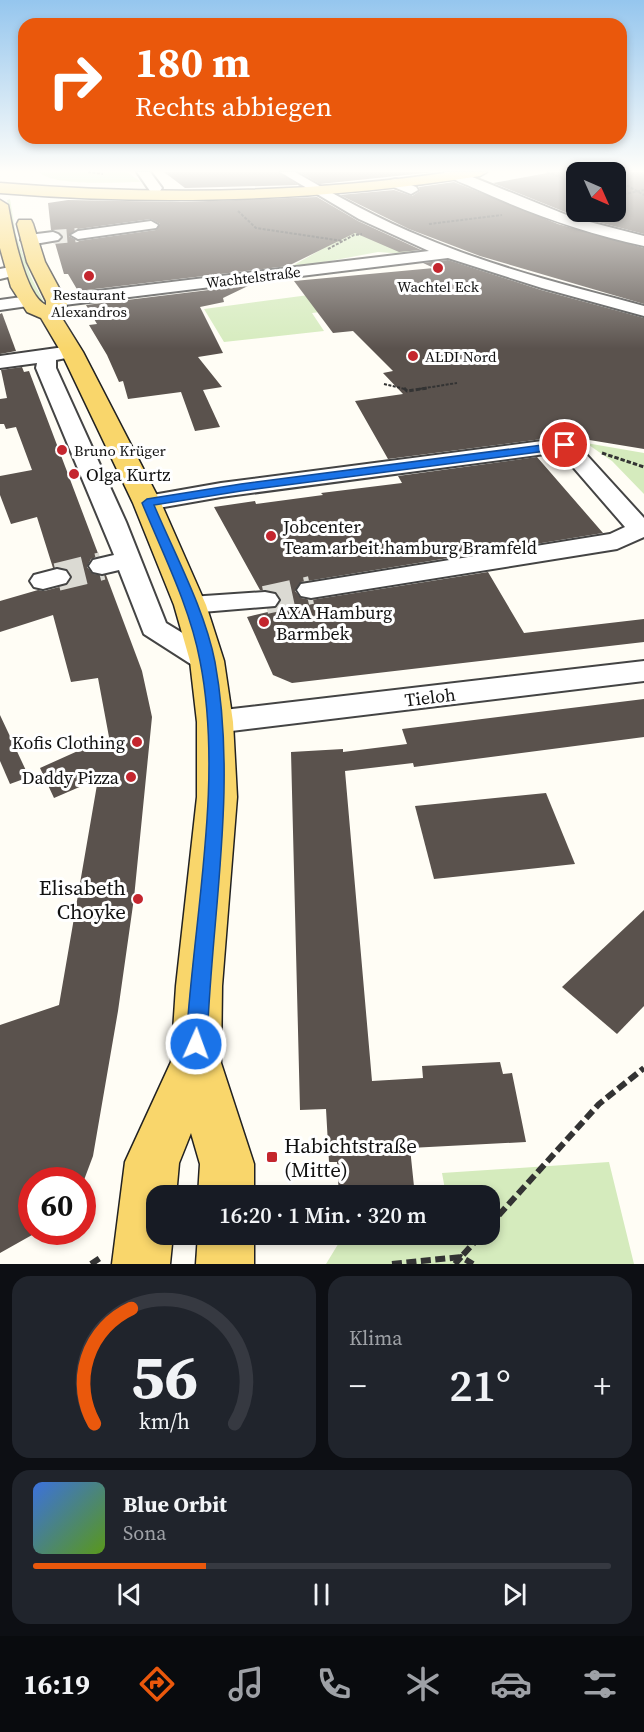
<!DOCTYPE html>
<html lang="de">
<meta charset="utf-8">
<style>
body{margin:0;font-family:"Source Serif 4",serif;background:#20242c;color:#f1f3f6;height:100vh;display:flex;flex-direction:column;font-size:22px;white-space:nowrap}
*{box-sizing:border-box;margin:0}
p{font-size:20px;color:#9ea1a6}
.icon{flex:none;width:33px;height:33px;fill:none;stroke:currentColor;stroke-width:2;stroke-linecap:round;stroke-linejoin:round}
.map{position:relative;height:1264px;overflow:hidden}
.panel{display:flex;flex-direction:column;gap:12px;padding:12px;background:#0d0f14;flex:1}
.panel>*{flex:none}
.hud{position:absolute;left:18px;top:18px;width:609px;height:126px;border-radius:18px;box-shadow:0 3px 9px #0003;background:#ea580c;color:#fff;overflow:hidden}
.needle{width:39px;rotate:135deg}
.fabs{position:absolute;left:566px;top:162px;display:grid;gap:12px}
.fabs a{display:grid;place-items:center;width:60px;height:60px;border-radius:12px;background:#171b24;box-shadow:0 3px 9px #0003;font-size:30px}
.speed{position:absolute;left:18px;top:1167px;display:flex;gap:12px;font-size:30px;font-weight:700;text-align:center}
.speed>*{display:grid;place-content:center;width:78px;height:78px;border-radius:50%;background:#171b24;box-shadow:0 3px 9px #0003;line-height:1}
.speed .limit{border:9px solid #d22;background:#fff;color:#111}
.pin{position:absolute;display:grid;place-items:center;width:51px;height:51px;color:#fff;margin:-26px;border:3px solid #fff;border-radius:50%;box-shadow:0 2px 6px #0007}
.me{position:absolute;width:66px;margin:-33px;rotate:2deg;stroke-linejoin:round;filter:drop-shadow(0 0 4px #0008)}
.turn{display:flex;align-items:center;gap:21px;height:126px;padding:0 18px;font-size:27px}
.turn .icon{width:78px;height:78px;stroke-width:2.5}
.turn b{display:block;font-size:42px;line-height:51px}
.big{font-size:45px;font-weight:600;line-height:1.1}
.panel .card{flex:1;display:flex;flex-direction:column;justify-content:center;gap:9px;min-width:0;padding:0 21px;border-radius:18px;background:#20242c}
.panel .dial{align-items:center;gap:0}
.dial svg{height:156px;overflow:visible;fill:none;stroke:#363941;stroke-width:7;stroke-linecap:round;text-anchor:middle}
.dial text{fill:#f1f3f6;stroke:none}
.song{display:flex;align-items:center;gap:18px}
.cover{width:72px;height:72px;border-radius:9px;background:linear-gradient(135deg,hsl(220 70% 55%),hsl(90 70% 35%))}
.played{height:6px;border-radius:3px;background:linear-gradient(90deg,#ea580c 30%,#363941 30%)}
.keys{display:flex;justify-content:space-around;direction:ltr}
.heat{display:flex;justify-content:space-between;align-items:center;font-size:33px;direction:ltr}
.panel .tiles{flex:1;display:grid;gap:12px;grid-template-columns:1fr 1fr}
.card:last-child{grid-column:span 2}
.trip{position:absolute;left:146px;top:1185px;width:354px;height:60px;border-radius:18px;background:#171b24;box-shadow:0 3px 9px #0003;font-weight:600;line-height:60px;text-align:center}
.tab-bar{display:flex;height:96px;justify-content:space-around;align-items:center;background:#090b0e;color:#9ea1a6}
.tab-bar .icon{width:42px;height:42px}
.tab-bar .selected{color:#ea580c}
.tab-bar b{font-size:27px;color:#f1f3f6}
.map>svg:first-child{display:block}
.green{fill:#d5ebbd}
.building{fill:#5a524d;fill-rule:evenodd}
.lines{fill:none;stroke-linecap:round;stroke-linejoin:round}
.minor-tunnel-far1{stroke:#dbdad3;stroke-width:14;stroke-dasharray:14 8;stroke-linecap:butt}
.minor-tunnel{stroke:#dbdad3;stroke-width:28;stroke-dasharray:28 14;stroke-linecap:butt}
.minor-casing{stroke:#444;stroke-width:4}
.major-casing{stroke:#222;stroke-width:3}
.path-far2{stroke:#333;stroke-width:2;stroke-dasharray:3 1.5;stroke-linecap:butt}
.path-far1{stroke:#333;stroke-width:3;stroke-dasharray:4.5 2;stroke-linecap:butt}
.path{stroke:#333;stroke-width:6;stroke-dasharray:10 4.5;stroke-linecap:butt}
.minor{fill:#fff;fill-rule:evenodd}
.major{fill:#f9d66b;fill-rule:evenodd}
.route{fill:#1a73e8;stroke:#114b97;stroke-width:1.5}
.poi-dot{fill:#c4262e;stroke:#fff;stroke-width:2}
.labels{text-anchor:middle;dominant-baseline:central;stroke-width:6;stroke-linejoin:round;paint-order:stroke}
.far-street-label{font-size:15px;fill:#111;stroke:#fff}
.far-poi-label{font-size:15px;fill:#111;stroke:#fff}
.poi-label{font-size:18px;fill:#111;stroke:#fff;text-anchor:start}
.street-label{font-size:18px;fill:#111;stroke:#fff}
.near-poi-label{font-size:21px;fill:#111;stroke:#fff;text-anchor:end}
</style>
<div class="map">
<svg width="644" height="1264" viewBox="0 0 644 1264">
<rect width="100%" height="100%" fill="#fffdf5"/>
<g class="green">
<path d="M39,172h88l14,10c-23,0 -87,5 -102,-10z"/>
<path d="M10,199l6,36 15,42 16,31 -3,1c-23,-39 -31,-65 -37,-109z"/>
<path d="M358,223l58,27 -11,4 -27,-2 -91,17 35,-20z"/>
<path d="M339,291l14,17 -41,5 12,18 -100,11 -20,-33z"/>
<path d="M586,443l58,10v41l-32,-33z"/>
<path d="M609,1162l25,102h-308l14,-23 86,-6 63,-1v-38l-43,-1 -4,-22z"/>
</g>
<g class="building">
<path d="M164,172h114l20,13 -113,3z"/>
<path d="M299,172h135l-114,12z"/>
<path d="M553,172h23v40h21l18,7v-47h29v62l-69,-18 -82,-33z"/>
<path d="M454,182l104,42 86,24v56l-164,-48 -71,-27 -69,-34 54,-5 18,6 8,-5 -1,-4z"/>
<path d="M317,197l41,24 63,29 -22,2 -44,-19 -67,33 -210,25 -10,-17h-4l-9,-31 8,-6 -4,-5 -8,-2 -3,-27 20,-3 113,2zM151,219l9,5 -4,6 -78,11 -9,-5 9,-7z"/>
<path d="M448,260l93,30 103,28v131l-79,-13 -177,23 -33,-58 48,-7 -20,-21 10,-2 -40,-40 -20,2 -39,-52 140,-13 -11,-5z"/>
<path d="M250,285l-27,13 1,4 -24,5 23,46 -25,4 24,30 -19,3 17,37 -25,4 -14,-39 -53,7 -5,-18 -4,1 -12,-27 -18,-30 8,-1 -11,-19z"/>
<path d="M2,313l14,38 -16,3v-40z"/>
<path d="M22,367l2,5 5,-1 70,185 -8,3 -4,8 6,7 13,1 36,96 10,46 -18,181 -16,113 -25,145 -9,24h-52v55l-32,18v-228l59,-20 39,-226 -44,19 -14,-30 69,-31 -11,-59 -27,4 -18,-67 -53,17v-31l38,-11 6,1 23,-6 5,-7 -6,-9 -13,-1 -16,-51 -26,7 -11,-29v-19l32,-6 -16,-43 -10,2 -2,-5h-4v-25l7,-1 -6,-28z"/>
<path d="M537,457l66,76 -302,49 -6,9 6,7 10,2 177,-28 36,61 120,-14v23l-352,41 -19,-8 -26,-58 25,-6 -2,-2 7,-2 4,-8 -6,-7 -15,-2 -46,-83 41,-6 1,3 67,-9 -2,-2 81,-10 -4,-7z"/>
<path d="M644,699v38l-230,30 -1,-4 -68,8 27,310 51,-3 -1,-12 78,-4 3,12 9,-1 14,69 -116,6 5,48h-76l-2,-34h-8l-3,-53 -26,1 -9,-358 52,-3v3l64,-8 -5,-15z"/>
<path d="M0,715l29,62 -19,7 -10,-23z"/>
<path d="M546,793l29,71 -141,15 -19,-73z"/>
<path d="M644,910v96l-27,28 -55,-47z"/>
</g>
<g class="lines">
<path class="minor-tunnel-far1" d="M53,237l25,-2"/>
<g class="minor-tunnel">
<path d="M57,577l45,-11"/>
<path d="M265,600l46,-10"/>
</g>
<defs>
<g id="minor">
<path d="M137,172h13l12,16 -2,3h-10z"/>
<path d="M280,172h15c42,24 85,48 130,66 71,30 145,48 219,68v10l-102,-28 -94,-30 -392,48 -6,-1 -3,-4 3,-4 6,-1 373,-45 -70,-32z"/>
<path d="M444,172h16l114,46 70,18v10c-59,-13 -113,-32 -168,-57 -10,-5 -25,-9 -32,-17z"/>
<path d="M396,179l20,8 2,3 -7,4 -20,-8 -2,-3 2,-3z"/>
<path d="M151,221l7,4 -2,3 -78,11 -7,-4 7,-4z"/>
<path d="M53,232l5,2 3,3 -3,3 -29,5 -8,-5 8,-5z"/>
<path d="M15,266l6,2 2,3 -2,3 -21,5v-10z"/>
<path d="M29,296l6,1 3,4 -3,4 -35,5v-10z"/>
<path d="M64,347l7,2 3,4 -3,4 -15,3v8l70,154 40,101 51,31 5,7 -5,7 -10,3 -10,-3 -53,-34 -25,-64 -17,4 -9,-2 -4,-6 4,-6 21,-5 -78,-187 1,-5 -37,5v-12z"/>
<path d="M565,438l8,2 71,78v19l-27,12 -306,49 -10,-2 -4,-6 4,-6 309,-50 15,-7 -65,-75 -339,45 -74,13 -9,-2 -3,-5 3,-5 9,-2 74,-13z"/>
<path d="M57,569l9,2 4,6 -4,6 -23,6 -9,-2 -4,-6 4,-6z"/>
<path d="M265,592l10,2 4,6 -4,6 -85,7 -10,-2 -4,-6 4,-6 10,-2z"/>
<path d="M644,661v20l-429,52 -11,-3 -5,-8 5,-8 11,-3z"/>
</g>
<g id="major">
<path d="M451,172h36l-7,4c-158,25 -320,30 -480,17v-10c149,12 303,11 451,-11z"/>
<path d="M0,200l8,5c4,22 17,91 38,100v-4l-19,-39 -10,-38 2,-4h12l2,4 12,38 21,39 1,4 -7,10 23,37 78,151 45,102 18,56 9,61 4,75 -15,189 -1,77 33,101v32h-56l2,-32 -9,-31 -12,30 -3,33h-20v38h17l-3,30h-58l13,-102 46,-100 5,-76 21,-189v-75l-7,-61 -16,-56 -41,-102 -72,-151 -20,-34 -14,-6 -16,-25 -11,-39z"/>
<path d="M198,1234h56v30h-58z"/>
</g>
</defs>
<use href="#minor" class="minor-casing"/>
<use href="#major" class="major-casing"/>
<g class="path-far2">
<path d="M88,172l15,2"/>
<path d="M547,172l29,11"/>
<path d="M615,179l29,16"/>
<path d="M615,196l29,-6"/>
<path d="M238,211l18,17 87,13"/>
<path d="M429,224l73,-9"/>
<path d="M328,249l26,-14 8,-1"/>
<path d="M384,384l21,5"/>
<path d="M419,389l38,-6"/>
</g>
<g class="path-far1">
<path d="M404,388l3,3 21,-3"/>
<path d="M602,453l42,14"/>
</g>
<g class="path">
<path d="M489,1226l110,-122 45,-36"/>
<path d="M91,1264l9,-6"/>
<path d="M392,1264l69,-7 21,-23"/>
<path d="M455,1264l6,-7 12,7"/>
</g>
<use href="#minor" class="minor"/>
<use href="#major" class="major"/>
</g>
<linearGradient id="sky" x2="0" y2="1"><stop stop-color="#95c6ee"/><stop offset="0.49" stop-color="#fffefa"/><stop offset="1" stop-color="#fffefa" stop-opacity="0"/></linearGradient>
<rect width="644" height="349" fill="url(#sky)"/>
<path class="route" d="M565,442l6,3 -2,3 -328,43 -87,14c21,50 51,105 61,157 23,126 -4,255 -8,382l-3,6 -8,3 -7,-3 -3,-6c7,-123 38,-262 14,-383 -10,-54 -37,-107 -58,-158l5,-4 94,-15z"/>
<g class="poi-dot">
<circle cx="438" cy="268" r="6"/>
<circle cx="89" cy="276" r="6"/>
<circle cx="413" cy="356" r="6"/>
<circle cx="62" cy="450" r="6"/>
<circle cx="74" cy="474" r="6"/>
<circle cx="271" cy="536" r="6"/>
<circle cx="264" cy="622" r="6"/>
<circle cx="137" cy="742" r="6"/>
<circle cx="131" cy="777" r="6"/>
<circle cx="138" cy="899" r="6"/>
<rect x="266" y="1151" width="12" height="12" rx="3"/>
</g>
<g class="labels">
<g class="far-street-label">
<text transform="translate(253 277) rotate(-7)">Wachtelstraße</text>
</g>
<g class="far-poi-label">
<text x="438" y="286">Wachtel Eck</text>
<text x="89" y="294">Restaurant<tspan x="89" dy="17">Alexandros</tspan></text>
<text x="425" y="356" text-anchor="start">ALDI Nord</text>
<text x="74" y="450" text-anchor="start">Bruno Krüger</text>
</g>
<g class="poi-label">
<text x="86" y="474">Olga Kurtz</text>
<text x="283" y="526">Jobcenter<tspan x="283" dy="21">Team.arbeit.hamburg Bramfeld</tspan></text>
<text x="276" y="612">AXA Hamburg<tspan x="276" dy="21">Barmbek</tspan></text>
<text x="125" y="742" text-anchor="end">Kofis Clothing</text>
<text x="119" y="777" text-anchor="end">Daddy Pizza</text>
</g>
<g class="street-label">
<text transform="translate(430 697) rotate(-7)">Tieloh</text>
</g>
<g class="near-poi-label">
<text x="126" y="887">Elisabeth<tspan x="126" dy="24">Choyke</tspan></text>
<text x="284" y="1145" text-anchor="start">Habichtstraße<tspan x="284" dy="24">(Mitte)</tspan></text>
</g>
</g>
</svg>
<div class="fabs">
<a><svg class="needle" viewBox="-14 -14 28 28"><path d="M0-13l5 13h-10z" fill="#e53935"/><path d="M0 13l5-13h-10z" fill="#9ea1a6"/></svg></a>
</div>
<div class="speed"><div class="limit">60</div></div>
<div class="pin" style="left:565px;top:445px;background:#d93025"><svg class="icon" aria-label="arrive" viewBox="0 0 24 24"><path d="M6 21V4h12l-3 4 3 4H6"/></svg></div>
<svg class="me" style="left:196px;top:1044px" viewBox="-20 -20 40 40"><circle r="17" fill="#1a73e8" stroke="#fff" stroke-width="3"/><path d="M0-11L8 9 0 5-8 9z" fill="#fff"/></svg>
<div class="trip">16:20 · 1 Min. · 320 m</div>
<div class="hud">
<div class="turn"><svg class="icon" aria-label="right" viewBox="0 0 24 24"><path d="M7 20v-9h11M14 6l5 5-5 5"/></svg><div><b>180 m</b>Rechts abbiegen</div></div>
</div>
</div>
<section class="panel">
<div class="tiles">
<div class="card dial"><svg viewBox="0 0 100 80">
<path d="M14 69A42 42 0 1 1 86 69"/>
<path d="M14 69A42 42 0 0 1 33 10" stroke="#ea580c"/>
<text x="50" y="56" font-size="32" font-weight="700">56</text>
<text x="50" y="72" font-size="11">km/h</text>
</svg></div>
<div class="card"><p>Klima</p>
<div class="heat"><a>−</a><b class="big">21°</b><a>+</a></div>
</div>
<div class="card">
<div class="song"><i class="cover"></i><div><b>Blue Orbit</b><p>Sona</p></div></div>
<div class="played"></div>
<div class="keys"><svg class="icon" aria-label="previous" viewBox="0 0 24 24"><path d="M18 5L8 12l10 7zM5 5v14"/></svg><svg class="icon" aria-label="pause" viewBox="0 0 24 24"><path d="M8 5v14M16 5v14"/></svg><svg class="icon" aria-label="next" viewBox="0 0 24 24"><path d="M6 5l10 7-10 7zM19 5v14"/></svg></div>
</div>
</div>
</section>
<nav class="tab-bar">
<b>16:19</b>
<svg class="icon selected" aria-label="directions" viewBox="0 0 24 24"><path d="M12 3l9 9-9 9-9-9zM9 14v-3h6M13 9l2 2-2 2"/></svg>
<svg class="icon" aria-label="music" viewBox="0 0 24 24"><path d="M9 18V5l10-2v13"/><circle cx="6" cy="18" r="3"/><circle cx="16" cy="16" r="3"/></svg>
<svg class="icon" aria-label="phone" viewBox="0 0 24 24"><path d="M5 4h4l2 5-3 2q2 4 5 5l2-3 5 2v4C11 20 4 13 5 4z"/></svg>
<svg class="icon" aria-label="climate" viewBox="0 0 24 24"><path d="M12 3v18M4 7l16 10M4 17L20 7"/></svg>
<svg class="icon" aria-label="car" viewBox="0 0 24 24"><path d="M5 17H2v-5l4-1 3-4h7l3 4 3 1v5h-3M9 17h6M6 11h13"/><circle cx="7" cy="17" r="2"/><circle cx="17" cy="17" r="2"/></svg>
<svg class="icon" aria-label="filters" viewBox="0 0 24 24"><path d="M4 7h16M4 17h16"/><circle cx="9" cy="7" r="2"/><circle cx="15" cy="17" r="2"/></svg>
</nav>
